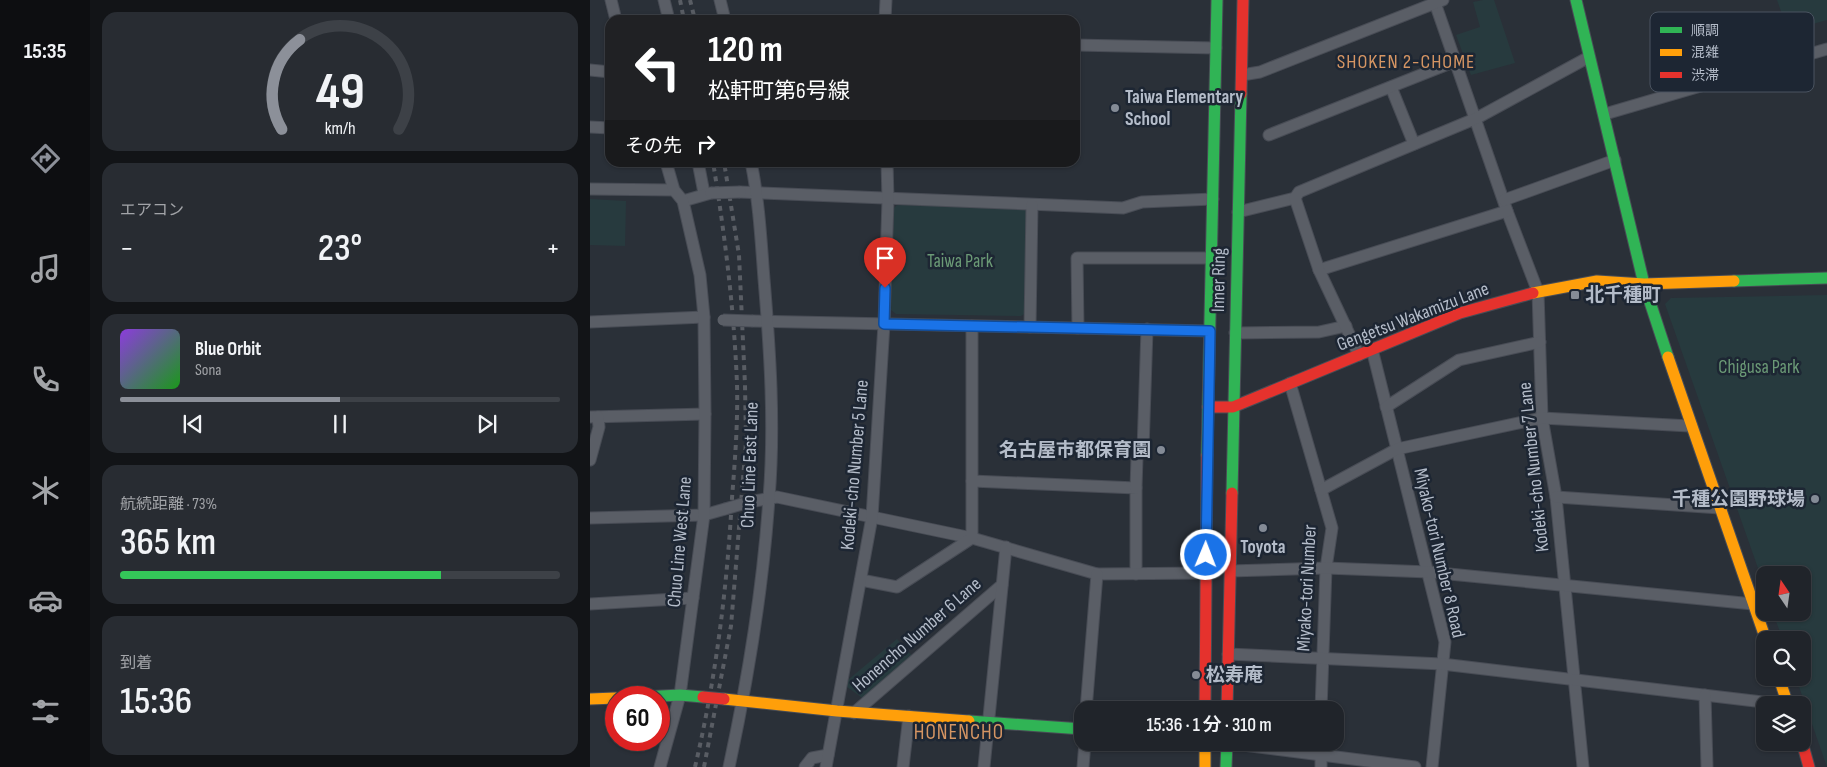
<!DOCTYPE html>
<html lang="ja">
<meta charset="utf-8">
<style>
body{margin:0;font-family:"Sofia Sans Condensed","Noto Sans JP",sans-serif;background:#282c32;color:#f1f3f6;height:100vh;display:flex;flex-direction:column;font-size:19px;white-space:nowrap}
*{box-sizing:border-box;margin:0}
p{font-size:16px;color:#a2a4a8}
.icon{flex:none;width:28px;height:28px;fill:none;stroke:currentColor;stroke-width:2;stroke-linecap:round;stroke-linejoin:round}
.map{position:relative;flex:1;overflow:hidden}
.sheet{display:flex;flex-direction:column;gap:12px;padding:12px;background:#121417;width:500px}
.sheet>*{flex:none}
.banner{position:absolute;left:15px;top:15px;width:475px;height:152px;border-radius:15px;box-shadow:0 1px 4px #0004,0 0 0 1px #3d4147;background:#202124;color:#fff;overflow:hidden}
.needle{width:32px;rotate:347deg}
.fabs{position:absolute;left:1166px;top:566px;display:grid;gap:10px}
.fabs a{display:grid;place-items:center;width:55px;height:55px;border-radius:10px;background:#20242a;box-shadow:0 1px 4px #0004,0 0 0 1px #3d4147;font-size:25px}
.speed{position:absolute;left:15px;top:686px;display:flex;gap:10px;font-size:25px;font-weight:700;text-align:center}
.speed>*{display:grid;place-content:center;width:65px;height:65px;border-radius:50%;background:#20242a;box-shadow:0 1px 4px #0004,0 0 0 1px #3d4147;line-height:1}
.speed .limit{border:8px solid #d22;background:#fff;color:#111}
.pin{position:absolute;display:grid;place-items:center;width:42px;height:42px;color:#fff;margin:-51px -21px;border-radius:50% 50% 50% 0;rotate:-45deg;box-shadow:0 0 5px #0007}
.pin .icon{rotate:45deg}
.me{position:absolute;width:55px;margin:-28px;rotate:1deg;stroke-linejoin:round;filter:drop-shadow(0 0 4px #0008)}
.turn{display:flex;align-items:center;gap:18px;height:105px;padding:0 20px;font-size:22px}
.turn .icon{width:65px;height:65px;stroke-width:2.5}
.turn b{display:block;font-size:35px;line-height:42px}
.then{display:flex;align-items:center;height:48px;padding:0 20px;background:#0003;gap:10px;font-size:19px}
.big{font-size:38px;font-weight:600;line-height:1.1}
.sheet .card{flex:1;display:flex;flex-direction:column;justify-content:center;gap:8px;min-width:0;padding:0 18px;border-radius:15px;background:#282c32}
.sheet .dial{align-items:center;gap:0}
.dial svg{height:130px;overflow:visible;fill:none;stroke:#3d4147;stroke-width:7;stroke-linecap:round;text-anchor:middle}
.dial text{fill:#f1f3f6;stroke:none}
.song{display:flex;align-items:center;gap:15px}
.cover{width:60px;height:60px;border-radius:8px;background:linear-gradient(135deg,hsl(270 70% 55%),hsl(120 70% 35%))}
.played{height:5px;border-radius:2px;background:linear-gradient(90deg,#8c9099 50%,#3d4147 50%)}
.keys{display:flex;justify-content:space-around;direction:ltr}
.heat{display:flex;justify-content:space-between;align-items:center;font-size:28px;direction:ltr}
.charge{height:8px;border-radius:4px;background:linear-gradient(90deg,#34c759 73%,#3d4147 0)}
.trip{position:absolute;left:484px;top:701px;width:270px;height:50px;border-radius:15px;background:#20242a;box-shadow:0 1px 4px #0004,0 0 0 1px #3d4147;font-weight:600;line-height:50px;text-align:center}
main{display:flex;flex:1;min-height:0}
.tabs{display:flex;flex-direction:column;width:90px;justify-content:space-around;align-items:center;background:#0d0e11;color:#a2a4a8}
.tabs .icon{width:35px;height:35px}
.tabs .active{color:#8c9099}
.tabs b{font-size:22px;color:#f1f3f6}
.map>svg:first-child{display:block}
.green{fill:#273a3e}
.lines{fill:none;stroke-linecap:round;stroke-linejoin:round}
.street-casing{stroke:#484c55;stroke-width:13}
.fast-casing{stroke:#484c55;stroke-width:13}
.slow-casing{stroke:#484c55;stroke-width:13}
.jam-casing{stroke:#484c55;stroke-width:13}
.street{stroke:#5a5e66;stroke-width:11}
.fast{stroke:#30b455;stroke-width:11}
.slow{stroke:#ff9f0a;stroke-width:11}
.jam{stroke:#e5322d;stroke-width:11}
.rail{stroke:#595d64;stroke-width:4;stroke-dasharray:5 5;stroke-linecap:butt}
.street-bridge-casing{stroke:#484c55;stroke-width:13;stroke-linecap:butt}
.jam-bridge-casing{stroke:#484c55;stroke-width:13;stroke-linecap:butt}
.street-bridge{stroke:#5a5e66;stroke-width:11}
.jam-bridge{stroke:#e5322d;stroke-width:11}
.route-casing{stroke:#114b97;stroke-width:12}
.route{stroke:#1a73e8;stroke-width:9}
.poi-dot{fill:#848b96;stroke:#1d2633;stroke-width:2}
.labels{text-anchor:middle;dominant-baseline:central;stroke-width:5;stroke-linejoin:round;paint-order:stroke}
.poi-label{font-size:19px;font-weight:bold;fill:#b4bcc9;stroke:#1d2633;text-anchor:start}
.park-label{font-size:19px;fill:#6b9a76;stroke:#1d2633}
.street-label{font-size:19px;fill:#b4bcc9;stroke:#1d2633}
.neighbourhood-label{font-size:20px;letter-spacing:1px;fill:#d59563;stroke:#1d2633}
.quarter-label{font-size:21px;letter-spacing:1px;fill:#d59563;stroke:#1d2633}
.key{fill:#1d2633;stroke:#4a5360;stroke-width:1}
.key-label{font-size:14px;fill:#b4bcc9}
</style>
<main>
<nav class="tabs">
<b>15:35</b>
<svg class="icon active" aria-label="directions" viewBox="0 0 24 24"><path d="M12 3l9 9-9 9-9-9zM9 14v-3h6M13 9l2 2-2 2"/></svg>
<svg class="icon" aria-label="music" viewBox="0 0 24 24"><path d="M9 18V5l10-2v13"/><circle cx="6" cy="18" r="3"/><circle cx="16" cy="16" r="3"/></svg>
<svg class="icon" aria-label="phone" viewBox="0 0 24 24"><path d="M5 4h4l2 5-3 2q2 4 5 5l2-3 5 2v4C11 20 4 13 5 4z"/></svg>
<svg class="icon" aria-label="climate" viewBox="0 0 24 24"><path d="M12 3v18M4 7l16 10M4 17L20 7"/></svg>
<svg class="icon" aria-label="car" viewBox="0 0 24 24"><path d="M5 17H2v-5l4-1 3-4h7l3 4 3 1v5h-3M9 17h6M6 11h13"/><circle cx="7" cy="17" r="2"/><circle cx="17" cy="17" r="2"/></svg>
<svg class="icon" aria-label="filters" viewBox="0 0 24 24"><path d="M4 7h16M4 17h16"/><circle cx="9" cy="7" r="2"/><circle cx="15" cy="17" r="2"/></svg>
</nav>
<section class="sheet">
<div class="card dial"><svg viewBox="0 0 100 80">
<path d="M14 69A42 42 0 1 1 86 69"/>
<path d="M14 69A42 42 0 0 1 25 14" stroke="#8c9099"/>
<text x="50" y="56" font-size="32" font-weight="700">49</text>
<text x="50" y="72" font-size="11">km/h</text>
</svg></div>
<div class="card"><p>エアコン</p>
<div class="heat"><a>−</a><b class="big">23°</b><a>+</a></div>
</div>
<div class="card">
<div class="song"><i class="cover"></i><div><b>Blue Orbit</b><p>Sona</p></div></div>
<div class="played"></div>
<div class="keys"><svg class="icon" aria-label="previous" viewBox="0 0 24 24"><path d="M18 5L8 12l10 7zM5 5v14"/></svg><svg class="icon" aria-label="pause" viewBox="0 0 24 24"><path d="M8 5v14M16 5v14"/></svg><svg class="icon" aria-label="next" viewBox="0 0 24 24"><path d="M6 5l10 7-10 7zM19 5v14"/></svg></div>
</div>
<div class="card"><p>航続距離 · 73%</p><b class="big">365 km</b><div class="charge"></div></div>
<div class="card"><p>到着</p><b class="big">15:36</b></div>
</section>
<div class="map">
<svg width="1237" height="767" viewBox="0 0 1237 767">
<rect width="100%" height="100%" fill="#2a3038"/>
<g class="green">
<path d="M893,0h11l21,63 -44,12 -15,-40 24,-8 -7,-25z"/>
<path d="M1187,0h50v20l-39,11z"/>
<path d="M0,199l36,2 -1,45 -35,-1z"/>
<path d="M307,205l127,3 3,4 -1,101 -5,3 -125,-2 -5,-4 3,-102z"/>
<path d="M1237,295v472l-31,-89h6v-38h-19l-10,-27 29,-1v-37h-37v13l-100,-284 6,-6z"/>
<path d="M307,639l17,19 -49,42 -22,-16z"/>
</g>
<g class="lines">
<defs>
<g id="street">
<path d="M21,0l5,20"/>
<path d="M74,0l5,20"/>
<path d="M130,0l5,20"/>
<path d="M844,0l73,211 31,81 4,126 14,79 27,270"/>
<path d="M295,20l1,-20"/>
<path d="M485,45l141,3"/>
<path d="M0,70l20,2"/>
<path d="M652,75l18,-3 183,-72"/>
<path d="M801,87l23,57"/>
<path d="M1015,114l222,-65"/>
<path d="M0,127l20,1"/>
<path d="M679,135l187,-74"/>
<path d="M108,162l6,31"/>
<path d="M0,189l84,1"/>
<path d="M150,192l383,16 19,-6 71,-3"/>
<path d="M914,200l111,-40"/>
<path d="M93,201l28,-8"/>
<path d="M648,212l57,-14"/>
<path d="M729,270l188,-59"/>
<path d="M163,321l456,10"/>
<path d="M0,322l114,-5"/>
<path d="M440,327l2,-122"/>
<path d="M488,328l-1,-70h134"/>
<path d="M645,333l84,-1 27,-6"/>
<path d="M782,349l73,293 -13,125"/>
<path d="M769,355l-40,-85 -24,-72 4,-6 178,-74 112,-61"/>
<path d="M700,383l42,145 -6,40 -5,142"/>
<path d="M796,407l73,-47 81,-18"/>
<path d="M0,417l115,-3"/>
<path d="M0,460l9,-33 -1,-10"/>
<path d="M382,481l164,7v86"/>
<path d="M546,488l1,-31 6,-7 4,-121"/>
<path d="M731,490l76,-41 145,-31 148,8"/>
<path d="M966,497l164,11"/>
<path d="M159,502l28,-5 95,20 100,21 125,36 108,-1"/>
<path d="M0,518l114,-3 21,-6"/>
<path d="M640,571l96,-3 103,4 324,32"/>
<path d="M271,580l36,7 75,-49v-212"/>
<path d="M0,604l103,-6"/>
<path d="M638,654l214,10 346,41"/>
<path d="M1115,695l2,72"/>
<path d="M496,710l11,-136"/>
<path d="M264,713l148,-128"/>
<path d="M637,743l188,24"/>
<path d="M70,767l20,-72 24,-180 1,-101 -1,-97 -4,-42 -17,-74 -9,-11 -8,-28"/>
<path d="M139,767c19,-88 34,-179 40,-269 6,-72 1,-147 -5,-219 -3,-39 -5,-78 -13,-117"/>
<path d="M215,767l7,-9 16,-3"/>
<path d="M236,767l46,-250 12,-193 4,-124 -1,-38"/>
<path d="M313,767l6,-51"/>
<path d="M394,767l22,-220"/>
<path d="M493,767l2,-25"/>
<path d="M731,767v-25"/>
</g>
<g id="fast">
<path d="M986,0l68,284 24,73"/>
<path d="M1144,281l93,-3"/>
<path d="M617,455l10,-455"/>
<path d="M642,493l9,-399"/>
<path d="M33,698l57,-3 23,2"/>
<path d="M379,721l113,8"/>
<path d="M636,767l1,-25"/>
</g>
<g id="slow">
<path d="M943,293l64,-12 47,3 90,-3"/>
<path d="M1078,357l98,283"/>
<path d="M1189,678l9,27"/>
<path d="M0,699l26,-1"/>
<path d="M134,699l113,12 132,10"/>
<path d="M615,742v25"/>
</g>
<g id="jam">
<path d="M651,94l2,-94"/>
<path d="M618,407h25l227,-94 73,-20"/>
<path d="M615,710l2,-255"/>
<path d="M637,710l5,-217"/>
<path d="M1212,742l7,25"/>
</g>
</defs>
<use href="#street" class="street-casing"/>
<use href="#fast" class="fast-casing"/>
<use href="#slow" class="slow-casing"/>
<use href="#jam" class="jam-casing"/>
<use href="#street" class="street"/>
<use href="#fast" class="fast"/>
<use href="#slow" class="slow"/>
<use href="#jam" class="jam"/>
<g class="rail">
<path d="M90,0l4,20"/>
<path d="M100,0l5,20"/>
<path d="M105,767c21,-89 32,-179 37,-269 3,-38 6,-76 5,-114 -3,-75 -12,-148 -24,-222"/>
<path d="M114,767l27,-141 15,-184 -1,-57 -6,-130 -15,-93"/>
</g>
<defs>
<g id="street-bridge">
<path d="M121,193l29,-1"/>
<path d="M133,320l30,1"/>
<path d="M135,509l24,-7"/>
</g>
<path id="jam-bridge" d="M113,697l21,2"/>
</defs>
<use href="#street-bridge" class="street-bridge-casing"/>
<use href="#jam-bridge" class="jam-bridge-casing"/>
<use href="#street-bridge" class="street-bridge"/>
<use href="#jam-bridge" class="jam-bridge"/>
</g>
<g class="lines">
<defs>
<path id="route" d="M295,288l-1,36 326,7 -4,224"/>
</defs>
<use href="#route" class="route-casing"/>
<use href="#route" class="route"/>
</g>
<g class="poi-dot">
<circle cx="525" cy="108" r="5"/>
<rect x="980" y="290" width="10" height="10" rx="2.5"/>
<circle cx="571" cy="450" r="5"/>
<circle cx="1225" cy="499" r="5"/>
<circle cx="673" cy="528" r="5"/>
<circle cx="606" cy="675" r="5"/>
</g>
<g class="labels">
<g class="poi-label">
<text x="535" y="97">Taiwa Elementary<tspan x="535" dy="22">School</tspan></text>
<text x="995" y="295">北千種町</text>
<text x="561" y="450" text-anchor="end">名古屋市都保育園</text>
<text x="1215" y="499" text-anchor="end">千種公園野球場</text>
<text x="673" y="547" text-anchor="middle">Toyota</text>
<text x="616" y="675">松寿庵</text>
</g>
<g class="park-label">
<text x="370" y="261">Taiwa Park</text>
<text x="1169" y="367">Chigusa Park</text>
</g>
<g class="street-label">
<text transform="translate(629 280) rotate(-89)">Inner Ring</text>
<text transform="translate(823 317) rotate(-21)">Gengetsu Wakamizu Lane</text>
<text transform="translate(160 465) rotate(-88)">Chuo Line East Lane</text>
<text transform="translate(265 465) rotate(-85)">Kodeki-cho Number 5 Lane</text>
<text transform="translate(944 467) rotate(-96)">Kodeki-cho Number 7 Lane</text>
<text transform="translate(90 542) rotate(-85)">Chuo Line West Lane</text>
<text transform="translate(849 553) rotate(77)">Miyako-tori Number 8 Road</text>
<text transform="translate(717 588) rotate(-87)">Miyako-tori Number</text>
<text transform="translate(327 635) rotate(-41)">Honencho Number 6 Lane</text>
</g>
<g class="neighbourhood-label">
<text x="816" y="62">SHOKEN 2-CHOME</text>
</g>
<g class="quarter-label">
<text x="369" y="732">HONENCHO</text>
</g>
</g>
<rect x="1060" y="12" width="164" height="80" rx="8" class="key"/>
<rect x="1070" y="27" width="22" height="6" fill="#30b455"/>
<rect x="1070" y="49" width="22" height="7" fill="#ff9f0a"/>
<rect x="1070" y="72" width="22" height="6" fill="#e5322d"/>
<g class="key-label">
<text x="1101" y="35">順調</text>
<text x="1101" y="57">混雑</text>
<text x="1101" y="80">渋滞</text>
</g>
</svg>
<div class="fabs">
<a><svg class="needle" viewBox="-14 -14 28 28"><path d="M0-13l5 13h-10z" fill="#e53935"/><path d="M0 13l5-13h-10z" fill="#a2a4a8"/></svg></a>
<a><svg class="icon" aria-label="search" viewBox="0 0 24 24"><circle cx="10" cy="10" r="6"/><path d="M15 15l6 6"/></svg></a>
<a><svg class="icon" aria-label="layers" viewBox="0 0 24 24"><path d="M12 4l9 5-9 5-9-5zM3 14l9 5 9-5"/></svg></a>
</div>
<div class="speed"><div class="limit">60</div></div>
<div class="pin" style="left:295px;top:288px;background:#d93025"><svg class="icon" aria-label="arrive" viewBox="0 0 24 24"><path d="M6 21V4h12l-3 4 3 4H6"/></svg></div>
<svg class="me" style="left:616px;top:555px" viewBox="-20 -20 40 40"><circle r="17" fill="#1a73e8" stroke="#fff" stroke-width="3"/><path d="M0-11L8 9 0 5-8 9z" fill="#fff"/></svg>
<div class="trip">15:36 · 1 分 · 310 m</div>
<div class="banner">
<div class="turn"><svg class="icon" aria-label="left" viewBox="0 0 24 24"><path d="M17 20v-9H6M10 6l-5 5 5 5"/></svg><div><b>120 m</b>松軒町第6号線</div></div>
<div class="then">その先<svg class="icon" aria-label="right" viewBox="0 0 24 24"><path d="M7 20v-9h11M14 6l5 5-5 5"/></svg></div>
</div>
</div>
</main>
